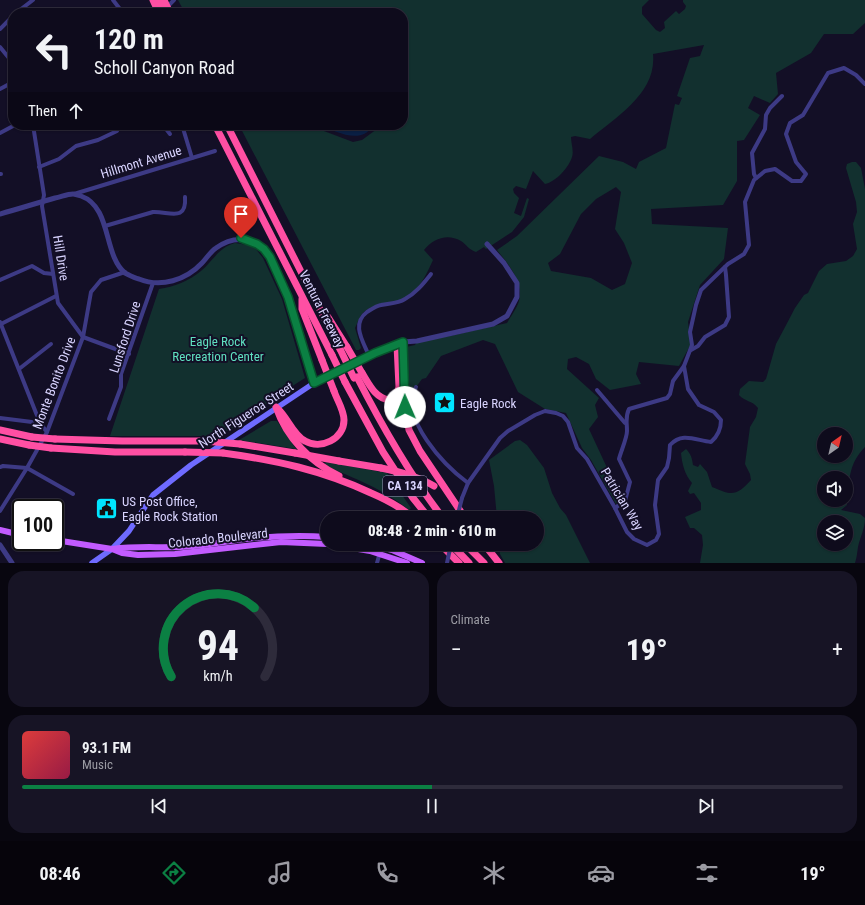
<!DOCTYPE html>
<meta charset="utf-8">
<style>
body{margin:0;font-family:"Roboto Condensed",sans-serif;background:#171425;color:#f1f3f6;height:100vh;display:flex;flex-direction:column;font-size:15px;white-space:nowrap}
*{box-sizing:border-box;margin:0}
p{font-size:13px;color:#9b9ba3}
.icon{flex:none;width:22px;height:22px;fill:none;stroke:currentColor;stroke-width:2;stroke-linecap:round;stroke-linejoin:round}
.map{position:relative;height:563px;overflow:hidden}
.panel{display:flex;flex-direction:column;gap:8px;padding:8px;background:#08060f;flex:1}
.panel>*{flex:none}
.hud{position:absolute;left:8px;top:8px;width:400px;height:122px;border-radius:16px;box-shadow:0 1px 3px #0004,0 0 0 1px #2e2b3b;background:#0e0b1c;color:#f1f3f6;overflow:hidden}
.needle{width:26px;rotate:34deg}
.tools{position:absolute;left:817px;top:427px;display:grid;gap:8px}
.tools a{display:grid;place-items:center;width:36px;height:36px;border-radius:50%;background:#0e0b1c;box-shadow:0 1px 3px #0004,0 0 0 1px #2e2b3b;font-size:20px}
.speed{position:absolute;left:12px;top:499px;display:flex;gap:8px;font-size:20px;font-weight:700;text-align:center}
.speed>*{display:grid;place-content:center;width:52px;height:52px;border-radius:50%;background:#0e0b1c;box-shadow:0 1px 3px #0004,0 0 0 1px #2e2b3b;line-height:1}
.speed .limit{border:2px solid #111;border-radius:6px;background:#fff;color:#111}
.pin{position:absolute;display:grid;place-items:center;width:34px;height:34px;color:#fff;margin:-41px -17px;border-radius:50% 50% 50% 0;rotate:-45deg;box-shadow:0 0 4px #0007}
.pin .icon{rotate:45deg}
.me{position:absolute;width:44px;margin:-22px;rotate:359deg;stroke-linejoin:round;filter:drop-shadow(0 0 3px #0008)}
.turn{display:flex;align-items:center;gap:14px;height:84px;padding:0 20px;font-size:18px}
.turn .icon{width:52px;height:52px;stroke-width:2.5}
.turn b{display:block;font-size:28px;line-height:34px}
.then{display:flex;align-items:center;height:38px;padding:0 20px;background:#0003;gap:8px;font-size:15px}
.big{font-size:30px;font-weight:800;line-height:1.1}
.panel .card{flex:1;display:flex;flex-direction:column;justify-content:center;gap:6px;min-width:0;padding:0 14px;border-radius:16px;background:#171425}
.panel .dial{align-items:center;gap:0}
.dial svg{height:104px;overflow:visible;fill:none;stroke:#2e2b3b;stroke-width:7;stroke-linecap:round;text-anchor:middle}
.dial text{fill:#f1f3f6;stroke:none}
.song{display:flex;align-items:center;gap:12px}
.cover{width:48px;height:48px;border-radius:6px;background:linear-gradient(135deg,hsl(0 70% 55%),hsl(340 70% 35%))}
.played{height:4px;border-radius:2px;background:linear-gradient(90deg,#0b8043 50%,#2e2b3b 50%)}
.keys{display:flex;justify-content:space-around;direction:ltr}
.heat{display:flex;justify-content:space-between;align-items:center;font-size:22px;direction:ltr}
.panel .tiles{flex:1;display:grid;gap:8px;grid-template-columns:1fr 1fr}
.card:last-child{grid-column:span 2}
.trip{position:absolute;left:320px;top:511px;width:224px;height:40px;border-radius:20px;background:#0e0b1c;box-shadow:0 1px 3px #0004,0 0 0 1px #2e2b3b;font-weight:800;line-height:40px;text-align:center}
.menu{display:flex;height:64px;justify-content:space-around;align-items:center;background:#06040b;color:#9b9ba3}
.menu .icon{width:28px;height:28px}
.menu .active{color:#0b8043}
.menu b{font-size:18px;color:#f1f3f6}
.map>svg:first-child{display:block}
.green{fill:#12302f;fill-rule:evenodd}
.water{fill:#0a1f44}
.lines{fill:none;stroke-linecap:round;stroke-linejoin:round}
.minor{stroke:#3d3a85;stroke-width:4}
.tertiary{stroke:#3d3a85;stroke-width:5}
.secondary{stroke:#6f6bff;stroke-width:5.5}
.primary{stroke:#c25bff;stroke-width:6}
.motorway{stroke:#ff4fa3;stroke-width:7}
.minor-bridge{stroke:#3d3a85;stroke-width:4}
.motorway-bridge{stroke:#ff4fa3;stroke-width:7}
.route-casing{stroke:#07532c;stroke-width:10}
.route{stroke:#0b8043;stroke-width:7}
.labels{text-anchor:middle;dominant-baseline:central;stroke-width:4;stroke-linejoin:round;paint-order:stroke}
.shield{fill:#130f26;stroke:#9e99be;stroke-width:1}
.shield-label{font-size:12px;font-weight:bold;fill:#d9d4ff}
.street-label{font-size:13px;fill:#d9d4ff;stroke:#130f26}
.park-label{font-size:13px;fill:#5fe0c0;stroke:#130f26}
.poi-label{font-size:13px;fill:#d9d4ff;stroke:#130f26;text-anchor:start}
</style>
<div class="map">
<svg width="865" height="563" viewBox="0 0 865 563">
<rect width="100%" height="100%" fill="#130f26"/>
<g class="green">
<path d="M178,0h471l-7,7v7l14,16 4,2 5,-4 -1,-6 12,-11 3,3 6,-5 1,-3 -3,-4v-2h182v23l-12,11h-29l-13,19 -35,20 2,21 -8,9 -16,-7 -6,12 12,7 -16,25 -7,1v40l-14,24 -72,4 1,15 76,4 -4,31 -24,26 -12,37 3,22 -12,22 -40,-4 -3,12 5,10 -31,6 -14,-11 -7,-15 -13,-7 -8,2 -1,10 32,29 -4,7 3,12 -9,12 33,71 -6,4 -25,-44 -9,-12 -16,-35 -21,-4 -27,-17 -23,-48 -12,-4 -42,16 -15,22 -4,1 -6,8 -10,2v-42l9,-2 2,-4 33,-5 57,-13c4,-7 10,-15 12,-22 5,-19 -11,-37 -22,-51l20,-14 82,-80 24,6 13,7 3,-7 27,-14 9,-44 4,1 3,-7 -5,-2 13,-38 10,-2 4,-11 -51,9c4,39 -37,63 -63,85l-15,-3 -4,1c0,6 3,14 1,20 -3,10 -16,25 -27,27l-12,-13 -7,18 -10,-3 -3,3 1,4 5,5 -5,15 7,3 6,-18 2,1 -5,18 -12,15 -26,17 -2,-2 -8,5c-7,-2 -10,-8 -15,-11 -14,-8 -28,-2 -37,9l9,10c-6,13 -11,25 -22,34 -14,12 -36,6 -49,20 -3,4 -5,10 -7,14l6,20 -2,2h-3l-117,-225h69l45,17 9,-2 15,-11 8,1v-5h18v-112h-218zM616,187l5,5 -6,37 9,14 8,20 -7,21 -13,6 -21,-12 -40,-7 -3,-8 12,-9 21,-40 15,-15z"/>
<path d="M852,162h4l5,6 4,21v258c-17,17 -16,35 -18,58l-6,5 19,4 5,4c0,11 -5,19 -7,29 -1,6 -1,10 -3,16h-155l3,-18 -1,-10 -8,-7h-4l-5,-11 16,-7v-7l-7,-10 -4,1 -2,-3 4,-8c-7,-8 -10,-19 -11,-30l5,-4c5,5 6,9 7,16l5,2 2,-3 7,8 5,15c21,9 24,9 39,-7l-1,-6 -5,-10 5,-37 6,-10 2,-9c-6,-8 -13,-6 -19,-13l1,-6 9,-8 14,1 3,-3 10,-35 8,-15 11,-21 9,-13 4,-2 11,-22 8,-7 19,-3 7,-5 4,-7 -4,-25 4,-12 -1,-10 -10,-34 1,-4zM824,434h22v22h-22zM824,478h22v22h-22zM824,522h22v22h-22z"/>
<path d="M235,243l13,2 7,3 8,10 19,41 23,79 -22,14 -42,32 -23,12h-108l49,-147c15,-2 30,-8 42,-18 12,-10 18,-24 34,-28z"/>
<path d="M271,421h6l19,28 -57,-9z"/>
<path d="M520,440l7,5 17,23 8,25 8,15 6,7 24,48h-85l-5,-9 -1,-10h38v-26h-40l-3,-32 -5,-26 26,-19z"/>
<path d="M326,462l61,11 24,35 -2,2c-27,-22 -54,-31 -85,-45z"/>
</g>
<path class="water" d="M319,125h54c-11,21 -38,6 -54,0z"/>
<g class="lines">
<g class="minor">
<path d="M113,0l10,13"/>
<path d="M166,8l8,-8"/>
<path d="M16,13l17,-13"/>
<path d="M0,29l13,-13"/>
<path d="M0,47l13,16"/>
<path d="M0,89l13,-7"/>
<path d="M33,125l11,70 -2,11 16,97 25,34 46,17"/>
<path d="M163,125l7,9"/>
<path d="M182,125l10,33"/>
<path d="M0,133l15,-8"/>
<path d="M39,167l20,-8 17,-13 22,-6 19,-9 -3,-6"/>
<path d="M0,174h1"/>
<path d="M756,178l-2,-4 -2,-21 13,-24 1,-14 4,-7 12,-12"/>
<path d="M74,194l141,-43"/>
<path d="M105,226l48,-14c15,-1 34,11 32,-15"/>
<path d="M0,280l32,-14 12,7 9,1"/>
<path d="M0,322l40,101 7,9"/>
<path d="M1,324l55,-28"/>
<path d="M691,350l7,-4 7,-9 20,-12 4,-8 -3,-42 -1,-8"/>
<path d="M369,356c-6,-15 -18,-32 -2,-44 5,-3 9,-6 14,-7 8,-2 16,-1 24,-6 11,-6 18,-15 26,-25"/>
<path d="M19,369l32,-25"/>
<path d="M416,387c-17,32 29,79 52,96"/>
<path d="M597,390l28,33"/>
<path d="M0,418l40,5"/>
<path d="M109,419l12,-32v-13l32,-91"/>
<path d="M0,467l3,-1 24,2 46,26"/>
<path d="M462,498l6,-15 32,-45 8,-7 27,-16 10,-4 11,2 7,3 5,6 9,26 10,11 28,49 12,24 7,7 13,6 9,-5 3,-6 -4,-29 3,-25 9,-13 2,-9 1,-13c12,-13 25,-5 41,-3 7,-6 10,-13 10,-22l-7,-8 -15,-7 -11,-16 -4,-23 8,-21 -2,-13 6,-27 5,-15 27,-26 16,-10 5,-9 -4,-43 9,-22 11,-9 10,-2 17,12h9l5,-7 -10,-12 -10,-28 4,-11 13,-8 25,-42 16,-5 12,7 9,9"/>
<path d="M615,508l10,-7 5,-19 -11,-23c2,-8 8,-21 8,-28 0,-9 -2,-14 2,-22l38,-11 3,-4 3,-13 11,-15"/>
<path d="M0,511l27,-43 20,-36 36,-95 8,-45 10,-12 24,-8"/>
<path d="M377,563l3,-11"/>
</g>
<g class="tertiary">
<path d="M0,214c18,-5 37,-11 55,-16 6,-1 12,-4 18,-4 2,0 6,2 8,2 31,11 22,59 44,77 4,2 9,5 14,6 22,9 47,1 63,-16 5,-5 8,-11 14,-15 19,-14 42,-11 54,10 22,36 31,84 44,125"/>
<path d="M403,342l14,-1 76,-17 14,-8 10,-19v-14l-13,-20 -17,-19"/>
<path d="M0,545l12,18"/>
</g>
<path class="secondary" d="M92,563l20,-14 17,-18 24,-36 38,-30 123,-82 61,-30 25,-10"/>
<g class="primary">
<path d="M0,530l21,5"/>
<path d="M55,540l57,9 10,4 16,2 37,-1 106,-12 46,2"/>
<path d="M329,544l41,7 37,12"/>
<path d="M371,544l21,6 30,13"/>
<path d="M113,549c27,-4 53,0 80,-3 20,-2 40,-6 61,-8 24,-2 48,-3 73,-1"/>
</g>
<g class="motorway">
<path d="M153,0l6,13"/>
<path d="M215,125l117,230"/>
<path d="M227,125l113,224"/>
<path d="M302,299v10l20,51"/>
<path d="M328,317l19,30"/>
<path d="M403,342l2,65 4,23 11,21 45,67"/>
<path d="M362,373c7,11 13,25 27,27 6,-4 9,-7 10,-13l-2,-42"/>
<path d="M357,377c25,49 52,97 86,141"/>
<path d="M345,382l38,70 30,46 16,20"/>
<path d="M276,407c11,31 34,55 63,69"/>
<path d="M278,409c10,9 15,26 27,32 16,9 39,-2 39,-21 0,-10 -7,-20 -10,-29"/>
<path d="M0,430l32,7"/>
<path d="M0,439l29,6"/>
<path d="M55,439l67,2h82"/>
<path d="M240,444l55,9"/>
<path d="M51,448l64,4h70"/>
<path d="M223,453c52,7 99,17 148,40 14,6 30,14 42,25"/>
<path d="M339,461l42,7"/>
<path d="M440,544l19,19"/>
<path d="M451,544l18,19"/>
<path d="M465,544l19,19"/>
<path d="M484,544l15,19"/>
</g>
<g class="minor-bridge">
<path d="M457,518l5,-20"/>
<path d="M447,563l4,-19"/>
</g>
<g class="motorway-bridge">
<path d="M158,0l6,13"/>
<path d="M164,0l6,13"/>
<path d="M347,347l15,26"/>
<path d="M340,349l14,29"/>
<path d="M332,355l13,27"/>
<path d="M322,360l12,31"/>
<path d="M32,437l23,2"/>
<path d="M204,441l36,3"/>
<path d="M29,445l22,3"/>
<path d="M185,452l38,1"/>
<path d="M295,453l44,8"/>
<path d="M381,468c19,4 36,8 53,18"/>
</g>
</g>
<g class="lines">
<defs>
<path id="route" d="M241,238l16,6 7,5 6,8 18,40 26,86 61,-30 28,-11 2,65"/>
</defs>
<use href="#route" class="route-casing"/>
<use href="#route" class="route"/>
</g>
<defs>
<symbol id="sight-square" viewBox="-11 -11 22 22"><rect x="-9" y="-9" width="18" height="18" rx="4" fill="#00e5ff" stroke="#130f26"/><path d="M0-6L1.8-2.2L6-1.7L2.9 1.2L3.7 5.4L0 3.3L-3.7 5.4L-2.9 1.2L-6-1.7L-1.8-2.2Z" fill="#111"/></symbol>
<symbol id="civic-square" viewBox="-11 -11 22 22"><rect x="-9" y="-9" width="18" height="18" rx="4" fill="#00e5ff" stroke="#130f26"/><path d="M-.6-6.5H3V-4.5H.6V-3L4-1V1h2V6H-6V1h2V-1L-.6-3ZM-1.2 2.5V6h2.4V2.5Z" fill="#111"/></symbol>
</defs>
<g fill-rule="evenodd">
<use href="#sight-square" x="432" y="390" width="25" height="25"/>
<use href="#civic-square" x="94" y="496" width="25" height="25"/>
</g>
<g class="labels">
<rect class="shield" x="383" y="476" width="44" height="20" rx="3"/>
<g class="shield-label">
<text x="405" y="486">CA 134</text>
</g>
<g class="street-label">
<text transform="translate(141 162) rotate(-17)">Hillmont Avenue</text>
<text transform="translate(61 258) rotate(81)">Hill Drive</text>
<text transform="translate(322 309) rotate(63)">Ventura Freeway</text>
<text transform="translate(125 337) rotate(-72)">Lunsford Drive</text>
<text transform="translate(54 383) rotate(-69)">Monte Bonito Drive</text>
<text transform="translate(246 415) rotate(-33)">North Figueroa Street</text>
<text transform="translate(622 499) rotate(59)">Patrician Way</text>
<text transform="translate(218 538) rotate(-6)">Colorado Boulevard</text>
</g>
<g class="park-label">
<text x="218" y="341">Eagle Rock<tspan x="218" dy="15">Recreation Center</tspan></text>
</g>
<g class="poi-label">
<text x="460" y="403">Eagle Rock</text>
<text x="122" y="501">US Post Office,<tspan x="122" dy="15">Eagle Rock Station</tspan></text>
</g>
</g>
</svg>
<div class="tools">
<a><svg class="needle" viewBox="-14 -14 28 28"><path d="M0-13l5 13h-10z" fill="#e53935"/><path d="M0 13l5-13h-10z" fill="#9b9ba3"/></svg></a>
<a><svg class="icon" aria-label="sound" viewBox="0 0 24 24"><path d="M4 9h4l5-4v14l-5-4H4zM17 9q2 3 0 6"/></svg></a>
<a><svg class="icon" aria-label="layers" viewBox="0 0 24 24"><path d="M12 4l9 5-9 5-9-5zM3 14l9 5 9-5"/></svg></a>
</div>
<div class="speed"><div class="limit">100</div></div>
<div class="pin" style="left:241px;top:238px;background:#d93025"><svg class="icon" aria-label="arrive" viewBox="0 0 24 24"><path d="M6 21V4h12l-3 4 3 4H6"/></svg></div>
<svg class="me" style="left:405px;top:407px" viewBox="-20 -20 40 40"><circle r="19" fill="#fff"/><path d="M0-13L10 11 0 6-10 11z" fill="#0b8043"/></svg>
<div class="trip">08:48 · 2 min · 610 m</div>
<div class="hud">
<div class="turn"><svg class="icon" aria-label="left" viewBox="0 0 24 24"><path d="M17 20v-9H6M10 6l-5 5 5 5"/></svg><div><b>120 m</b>Scholl Canyon Road</div></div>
<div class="then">Then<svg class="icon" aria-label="ahead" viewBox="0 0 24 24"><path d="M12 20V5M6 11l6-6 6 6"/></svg></div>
</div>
</div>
<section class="panel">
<div class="tiles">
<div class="card dial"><svg viewBox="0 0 100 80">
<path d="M14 69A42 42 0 1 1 86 69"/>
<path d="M14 69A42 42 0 0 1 78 16" stroke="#0b8043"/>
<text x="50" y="56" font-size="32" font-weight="700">94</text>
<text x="50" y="72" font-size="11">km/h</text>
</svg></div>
<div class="card"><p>Climate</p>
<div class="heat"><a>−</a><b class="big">19°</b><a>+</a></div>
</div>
<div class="card">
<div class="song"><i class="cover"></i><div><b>93.1 FM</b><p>Music</p></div></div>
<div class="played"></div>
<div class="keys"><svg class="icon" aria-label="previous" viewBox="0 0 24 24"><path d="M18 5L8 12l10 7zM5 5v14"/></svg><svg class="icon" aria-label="pause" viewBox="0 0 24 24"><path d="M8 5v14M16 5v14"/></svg><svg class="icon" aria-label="next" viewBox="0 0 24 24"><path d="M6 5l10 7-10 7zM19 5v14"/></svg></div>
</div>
</div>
</section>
<nav class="menu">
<b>08:46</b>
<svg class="icon active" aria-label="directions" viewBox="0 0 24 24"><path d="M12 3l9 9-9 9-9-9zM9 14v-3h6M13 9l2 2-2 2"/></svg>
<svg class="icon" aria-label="music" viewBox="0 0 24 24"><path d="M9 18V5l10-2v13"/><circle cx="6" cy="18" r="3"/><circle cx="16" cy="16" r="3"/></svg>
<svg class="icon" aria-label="phone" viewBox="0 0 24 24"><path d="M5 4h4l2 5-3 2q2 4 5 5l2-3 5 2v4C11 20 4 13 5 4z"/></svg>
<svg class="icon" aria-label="climate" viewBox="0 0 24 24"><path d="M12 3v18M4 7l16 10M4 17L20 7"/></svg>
<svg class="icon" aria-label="car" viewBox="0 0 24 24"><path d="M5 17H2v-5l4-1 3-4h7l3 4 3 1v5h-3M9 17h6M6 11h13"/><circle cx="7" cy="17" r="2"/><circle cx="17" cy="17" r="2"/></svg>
<svg class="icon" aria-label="filters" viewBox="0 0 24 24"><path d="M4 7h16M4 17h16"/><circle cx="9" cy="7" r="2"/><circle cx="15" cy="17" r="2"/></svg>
<b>19°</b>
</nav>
